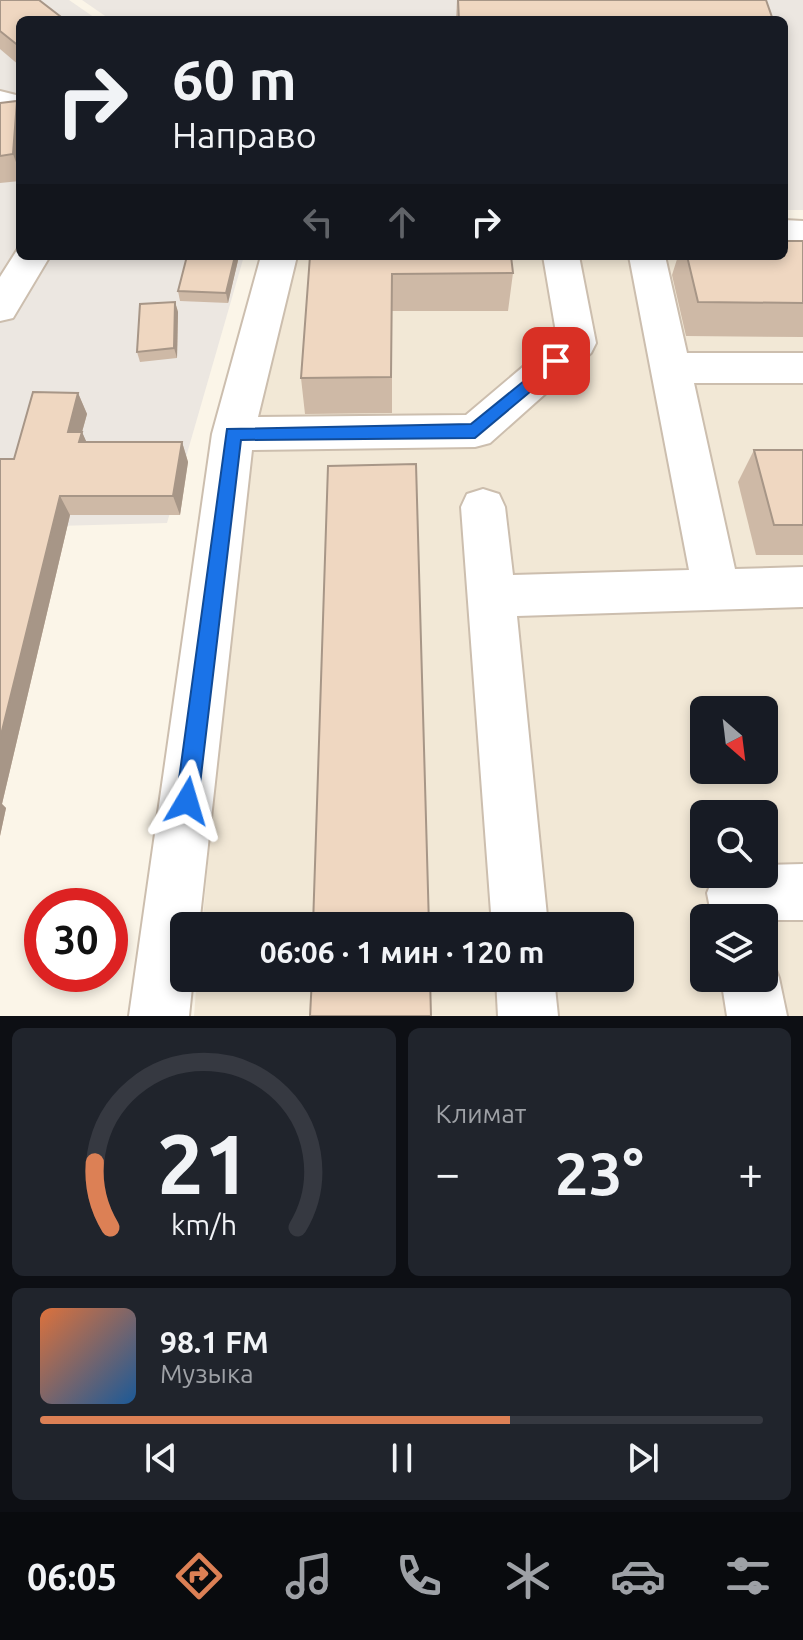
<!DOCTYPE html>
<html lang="ru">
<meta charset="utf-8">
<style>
body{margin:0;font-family:Ubuntu,sans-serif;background:#20242c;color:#f1f3f6;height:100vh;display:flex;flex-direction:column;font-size:30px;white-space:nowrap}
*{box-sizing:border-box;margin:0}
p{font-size:26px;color:#9ea1a6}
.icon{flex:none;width:44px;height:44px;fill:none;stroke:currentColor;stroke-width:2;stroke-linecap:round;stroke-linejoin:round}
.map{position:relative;height:1016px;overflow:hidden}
.drawer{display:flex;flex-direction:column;gap:12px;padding:12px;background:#0d0f14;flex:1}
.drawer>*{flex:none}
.guide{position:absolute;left:16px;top:16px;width:772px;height:244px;border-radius:12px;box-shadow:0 4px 12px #0003;background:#171b24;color:#f1f3f6;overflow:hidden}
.needle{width:52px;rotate:152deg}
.tools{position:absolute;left:690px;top:696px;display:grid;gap:16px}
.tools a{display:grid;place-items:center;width:88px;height:88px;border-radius:12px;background:#171b24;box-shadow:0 4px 12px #0003;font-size:40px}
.speed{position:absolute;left:24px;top:888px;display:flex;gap:16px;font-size:40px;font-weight:700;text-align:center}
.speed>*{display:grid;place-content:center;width:104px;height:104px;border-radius:50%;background:#171b24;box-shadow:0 4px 12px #0003;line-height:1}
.speed .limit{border:12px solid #d22;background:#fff;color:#111}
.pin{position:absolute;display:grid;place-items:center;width:68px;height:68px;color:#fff;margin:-34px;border-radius:16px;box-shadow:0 4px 12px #0006}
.me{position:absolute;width:88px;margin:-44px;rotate:7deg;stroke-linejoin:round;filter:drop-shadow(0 0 6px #0008)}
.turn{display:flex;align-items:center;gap:28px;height:168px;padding:0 24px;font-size:36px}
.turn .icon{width:104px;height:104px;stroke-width:2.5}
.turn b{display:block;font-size:56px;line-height:68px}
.lanes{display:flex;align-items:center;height:76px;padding:0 24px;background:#0003;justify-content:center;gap:40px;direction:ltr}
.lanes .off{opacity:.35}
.big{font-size:60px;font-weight:700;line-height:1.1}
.drawer .widget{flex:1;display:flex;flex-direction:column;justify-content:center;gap:12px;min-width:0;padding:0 28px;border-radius:12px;background:#20242c}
.drawer .dial{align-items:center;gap:0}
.dial svg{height:208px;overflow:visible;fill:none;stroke:#363941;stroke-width:7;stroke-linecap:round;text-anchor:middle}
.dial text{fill:#f1f3f6;stroke:none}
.song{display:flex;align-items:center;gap:24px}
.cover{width:96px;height:96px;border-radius:12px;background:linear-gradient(135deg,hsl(20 70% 55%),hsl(210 70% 35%))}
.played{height:8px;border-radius:4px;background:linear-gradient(90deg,#dc8055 65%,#363941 65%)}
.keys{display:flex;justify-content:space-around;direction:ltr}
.heat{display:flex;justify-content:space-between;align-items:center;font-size:44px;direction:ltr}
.drawer .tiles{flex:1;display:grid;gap:12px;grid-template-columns:1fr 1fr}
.widget:last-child{grid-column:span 2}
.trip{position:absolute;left:170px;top:912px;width:464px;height:80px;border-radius:12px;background:#171b24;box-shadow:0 4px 12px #0003;font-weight:700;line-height:80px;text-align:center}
.tab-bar{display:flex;height:128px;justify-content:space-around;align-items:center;background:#090b0e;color:#9ea1a6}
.tab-bar .icon{width:56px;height:56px}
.tab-bar .current{color:#dc8055}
.tab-bar b{font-size:36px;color:#f1f3f6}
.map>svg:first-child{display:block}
.residential{fill:#f2e8d6;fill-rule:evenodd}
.industrial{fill:#ece7e1}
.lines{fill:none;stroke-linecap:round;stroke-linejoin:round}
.minor-casing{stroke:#ccbeae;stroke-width:4}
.minor{fill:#fff;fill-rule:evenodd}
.wall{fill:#ceb9a6}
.shaded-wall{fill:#a79687}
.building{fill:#efd7c1;stroke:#a79687;stroke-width:2}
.route{fill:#1a73e8;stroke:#114b97;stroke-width:2}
</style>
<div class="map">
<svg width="803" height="1016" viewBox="0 0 803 1016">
<rect width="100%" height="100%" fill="#fbf5e8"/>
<path class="residential" d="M803,237v779h-609l3,-38h423v-52h-418l63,-670h519zM704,710h60v60h-60zM704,814h60v60h-60zM704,918h60v60h-60z"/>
<g class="industrial">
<path d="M0,0h69l29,20h-78v236h224l-77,267 -110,3 -57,286z"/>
<path d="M82,0h721v210h-19v-190h-673z"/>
</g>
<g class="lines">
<defs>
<g id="minor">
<path d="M0,91l20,5v18l-20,-5z"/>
<path d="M784,220l19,1v24l-19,-1z"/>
<path d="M19,247l1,9h30l-37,62 -13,3v-44z"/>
<path d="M261,256h36l-39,161 208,-2 91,-77 -14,-82h36l17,87 -5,10 -101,90 -15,4 -223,3 -53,476h-15v52h9l-4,38h-60l83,-582z"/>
<path d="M629,256h36l22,97h116v30h-109l41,186 68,-2v40l-286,9 31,310h-56l-31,-419 6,-13 16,-5 16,5 6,13 8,68 176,-5z"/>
<path d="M803,864v56h-36l-3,8v-10h-52l-5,-25 8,-19h49v-9z"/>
<path d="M764,955l7,2 8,21 8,38h-60l-6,-38h43z"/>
<path d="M496,978h58l4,38h-60z"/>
</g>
</defs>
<use href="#minor" class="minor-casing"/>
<use href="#minor" class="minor"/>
</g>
<g class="wall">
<path d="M0,0l20,20v46l-20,-17z"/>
<path d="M457,0h309l7,20h-317z"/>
<path d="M17,101l3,9v71l-20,2v-80z"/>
<path d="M803,241v96l-117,-1 -14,-61 6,-19h106z"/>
<path d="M239,256l-11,47 -48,-2 -2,-10z"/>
<path d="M310,256l203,17 -5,38h-116v102l-87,1 -4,-36z"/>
<path d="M175,302l3,10 -1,46 -37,4 -3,-10z"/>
<path d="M78,393l9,21 -5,18 4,10h96l6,20 -8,53h-110l-68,289 4,4 -6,28v-377h14z"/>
<path d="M754,450h49v105h-47l-18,-73z"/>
</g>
<g class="shaded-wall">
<path d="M17,101l3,9v63l-7,-19z"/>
<path d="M235,256h4l-11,47 -2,-10z"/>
<path d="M175,302l3,10 -1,46 -3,-10z"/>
<path d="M78,393l9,21 -5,18 9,20 -23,-20z"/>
<path d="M182,442l6,20 -8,53 -7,-19z"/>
<path d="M60,496l10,19 -68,289 4,4 -6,28v-97z"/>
</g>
<g class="building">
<path d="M0,0h39l26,20h-45v27l-20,-16z"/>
<path d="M458,0h308l7,20h-314z"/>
<path d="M17,101l-4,53 -13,2v-53z"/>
<path d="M784,241h19v62l-105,-1 -11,-46h97z"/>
<path d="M187,256h48l-9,37 -48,-2z"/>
<path d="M310,256h201l2,17 -121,1 -1,103 -90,1z"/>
<path d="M175,302l-1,46 -37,4 3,-48z"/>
<path d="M33,392l45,1 -10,39h14l-3,10h103l-9,54h-113l-60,243v-280h14z"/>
<path d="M754,450h49v75h-29z"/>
<path d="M416,464l13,462h-116l15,-460z"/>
<path d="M312,978h118l1,38h-121z"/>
</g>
<path class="route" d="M556,355l8,6 -2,4 -87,73 -234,2 -43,361 -4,8 -7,3 -8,-3 -3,-8 51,-372 244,-5z"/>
</svg>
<div class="tools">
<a><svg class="needle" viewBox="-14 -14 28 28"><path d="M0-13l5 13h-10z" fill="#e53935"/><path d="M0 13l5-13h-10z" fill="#9ea1a6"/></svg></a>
<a><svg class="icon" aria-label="search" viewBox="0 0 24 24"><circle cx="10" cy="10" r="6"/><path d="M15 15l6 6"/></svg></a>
<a><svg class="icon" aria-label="layers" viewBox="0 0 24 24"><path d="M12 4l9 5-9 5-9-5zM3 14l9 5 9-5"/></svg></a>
</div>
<div class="speed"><div class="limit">30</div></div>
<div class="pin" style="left:556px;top:361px;background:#d93025"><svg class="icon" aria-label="arrive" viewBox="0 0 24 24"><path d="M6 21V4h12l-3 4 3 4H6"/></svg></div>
<svg class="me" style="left:187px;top:801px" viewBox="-20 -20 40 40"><path d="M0-17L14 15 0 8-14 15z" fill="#1a73e8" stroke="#fff" stroke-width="4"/></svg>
<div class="trip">06:06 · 1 мин · 120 m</div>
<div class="guide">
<div class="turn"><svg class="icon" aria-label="right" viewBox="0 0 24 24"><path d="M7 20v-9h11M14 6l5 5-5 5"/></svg><div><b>60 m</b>Направо</div></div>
<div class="lanes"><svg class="icon off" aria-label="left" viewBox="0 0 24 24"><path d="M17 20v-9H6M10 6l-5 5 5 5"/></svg><svg class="icon off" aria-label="ahead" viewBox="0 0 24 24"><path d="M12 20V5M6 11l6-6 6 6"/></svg><svg class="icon" aria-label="right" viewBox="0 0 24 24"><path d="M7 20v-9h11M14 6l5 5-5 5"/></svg></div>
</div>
</div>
<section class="drawer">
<div class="tiles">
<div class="widget dial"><svg viewBox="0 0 100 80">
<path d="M14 69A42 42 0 1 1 86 69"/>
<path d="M14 69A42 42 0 0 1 8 44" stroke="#dc8055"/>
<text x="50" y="56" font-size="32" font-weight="700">21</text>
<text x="50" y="72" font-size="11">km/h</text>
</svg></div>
<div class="widget"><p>Климат</p>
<div class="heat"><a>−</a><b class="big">23°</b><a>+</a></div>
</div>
<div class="widget">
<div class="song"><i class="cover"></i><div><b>98.1 FM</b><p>Музыка</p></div></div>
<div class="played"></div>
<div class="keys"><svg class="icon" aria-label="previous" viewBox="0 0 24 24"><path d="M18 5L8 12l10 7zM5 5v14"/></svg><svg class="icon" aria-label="pause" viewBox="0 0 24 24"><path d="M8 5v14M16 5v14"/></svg><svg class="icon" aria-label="next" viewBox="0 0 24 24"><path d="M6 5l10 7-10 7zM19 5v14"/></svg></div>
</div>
</div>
</section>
<nav class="tab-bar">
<b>06:05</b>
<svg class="icon current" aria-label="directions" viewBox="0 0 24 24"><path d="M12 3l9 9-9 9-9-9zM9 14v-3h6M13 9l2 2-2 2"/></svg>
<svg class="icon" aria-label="music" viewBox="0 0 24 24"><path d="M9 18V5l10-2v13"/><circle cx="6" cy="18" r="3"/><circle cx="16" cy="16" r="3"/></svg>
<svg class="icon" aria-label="phone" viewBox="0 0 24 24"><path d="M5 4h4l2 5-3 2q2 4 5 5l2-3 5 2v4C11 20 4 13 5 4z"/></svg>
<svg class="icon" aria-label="climate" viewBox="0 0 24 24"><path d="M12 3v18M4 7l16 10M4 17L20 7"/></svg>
<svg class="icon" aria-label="car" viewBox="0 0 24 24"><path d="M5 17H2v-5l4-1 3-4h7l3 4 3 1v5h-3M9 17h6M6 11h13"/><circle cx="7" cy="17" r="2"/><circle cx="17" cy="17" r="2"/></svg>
<svg class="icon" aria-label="filters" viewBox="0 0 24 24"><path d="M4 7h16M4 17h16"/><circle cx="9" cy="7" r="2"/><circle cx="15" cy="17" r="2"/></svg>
</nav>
